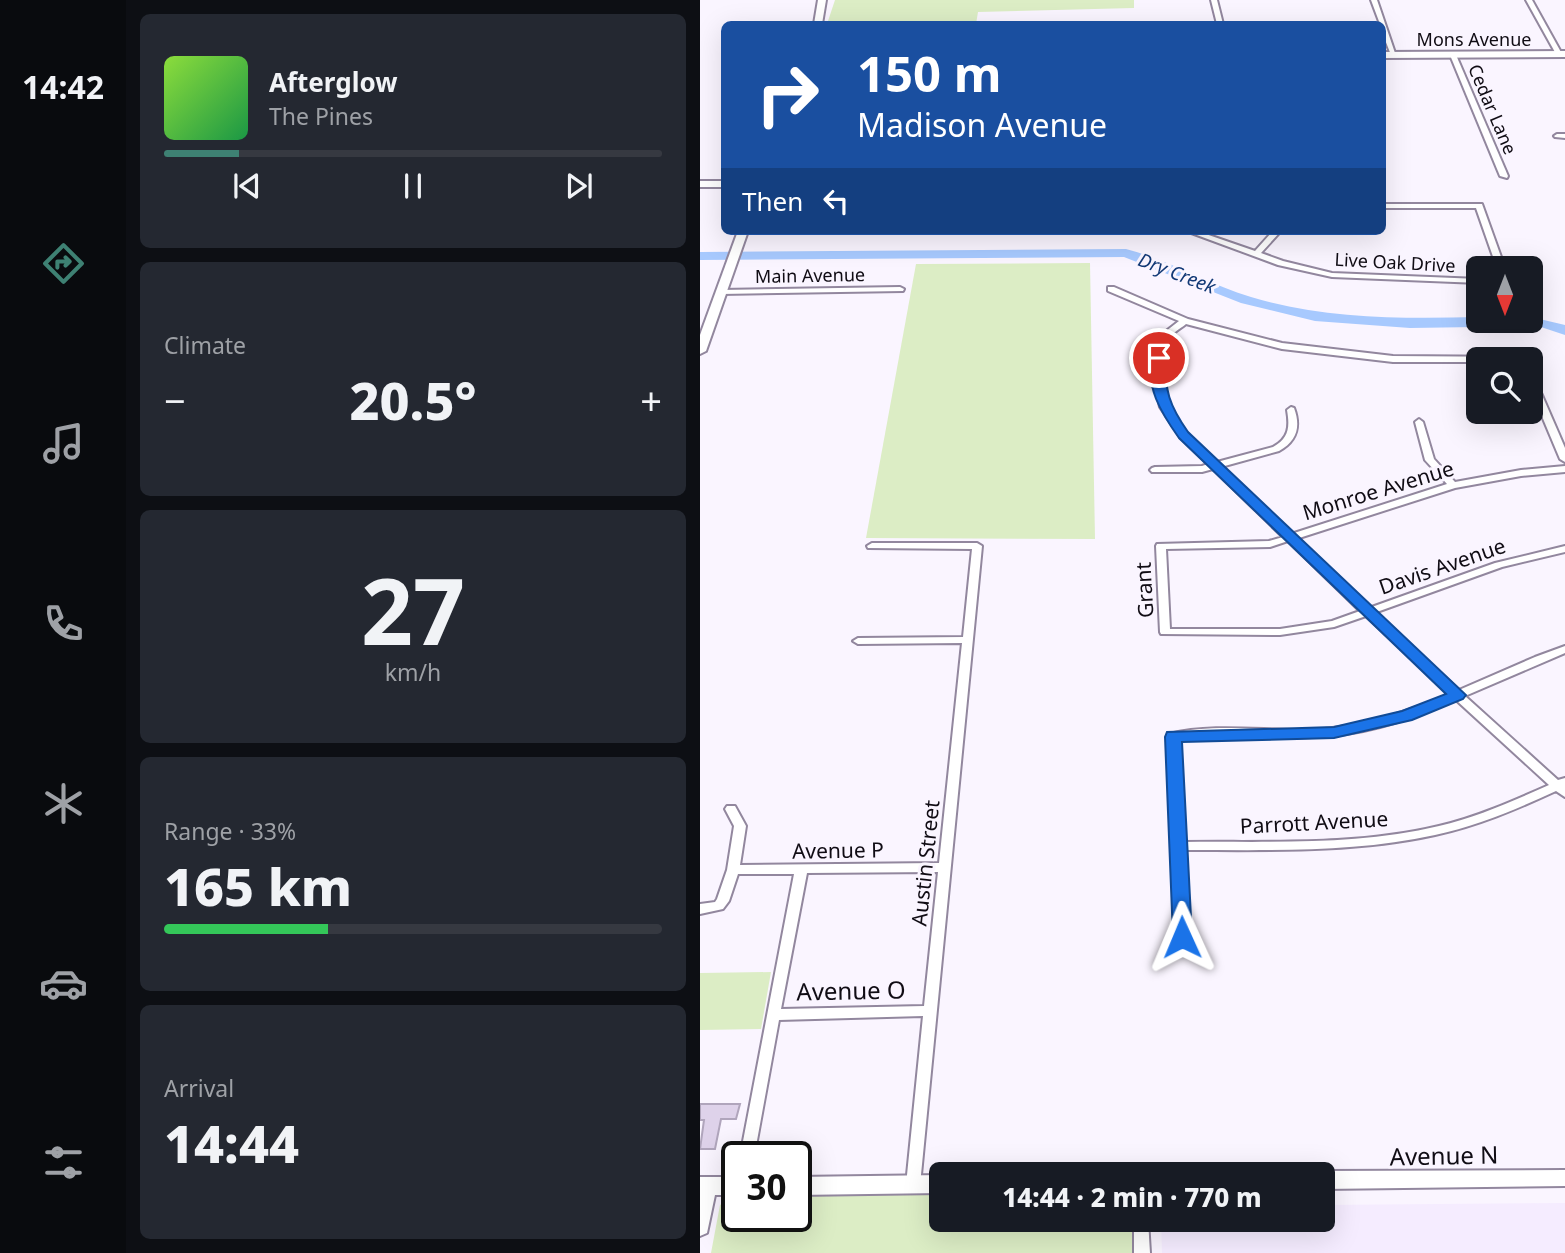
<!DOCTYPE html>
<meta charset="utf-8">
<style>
body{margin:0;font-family:"Noto Sans",sans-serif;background:#242831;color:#f1f3f6;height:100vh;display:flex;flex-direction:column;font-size:26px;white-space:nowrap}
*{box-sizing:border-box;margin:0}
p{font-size:23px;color:#9ea1a6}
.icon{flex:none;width:38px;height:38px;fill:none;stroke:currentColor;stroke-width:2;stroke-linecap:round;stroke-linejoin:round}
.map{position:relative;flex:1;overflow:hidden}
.side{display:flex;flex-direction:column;gap:14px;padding:14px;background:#0d0f14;width:574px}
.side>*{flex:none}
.hud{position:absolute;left:21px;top:21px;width:665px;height:214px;border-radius:10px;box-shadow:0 7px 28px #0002;background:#1a4fa0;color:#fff;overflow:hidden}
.needle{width:46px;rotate:180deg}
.tools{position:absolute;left:766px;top:256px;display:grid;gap:14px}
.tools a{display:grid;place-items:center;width:77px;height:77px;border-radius:10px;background:#171b24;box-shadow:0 7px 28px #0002;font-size:35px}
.speed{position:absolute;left:21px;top:1141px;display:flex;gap:14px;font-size:35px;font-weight:700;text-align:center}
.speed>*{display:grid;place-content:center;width:91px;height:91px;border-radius:50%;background:#171b24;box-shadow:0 7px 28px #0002;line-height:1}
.speed .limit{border:4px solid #111;border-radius:10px;background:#fff;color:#111}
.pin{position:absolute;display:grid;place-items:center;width:60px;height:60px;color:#fff;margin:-30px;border:4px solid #fff;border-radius:50%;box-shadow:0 2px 7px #0007}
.me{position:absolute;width:77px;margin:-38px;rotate:359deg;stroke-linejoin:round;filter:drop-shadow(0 0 5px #0008)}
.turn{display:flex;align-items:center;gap:24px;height:147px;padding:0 21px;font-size:32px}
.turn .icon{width:91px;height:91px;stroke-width:2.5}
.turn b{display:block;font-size:49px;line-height:60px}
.then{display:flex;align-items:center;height:66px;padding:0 21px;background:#0003;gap:14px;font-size:26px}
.big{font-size:52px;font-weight:800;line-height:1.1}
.side .tile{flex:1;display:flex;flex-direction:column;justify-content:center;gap:10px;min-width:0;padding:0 24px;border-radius:10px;background:#242831}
.side .dial{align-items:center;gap:0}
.dial b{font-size:91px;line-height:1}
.song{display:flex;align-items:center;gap:21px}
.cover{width:84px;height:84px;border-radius:10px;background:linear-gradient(135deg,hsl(90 70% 55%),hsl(140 70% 35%))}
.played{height:7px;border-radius:4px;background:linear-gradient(90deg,#3e8173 15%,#363941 15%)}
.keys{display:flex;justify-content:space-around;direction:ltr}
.heat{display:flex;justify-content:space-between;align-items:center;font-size:38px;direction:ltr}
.charge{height:10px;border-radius:5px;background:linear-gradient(90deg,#34c759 33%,#363941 0)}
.trip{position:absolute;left:229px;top:1162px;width:406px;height:70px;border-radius:10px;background:#171b24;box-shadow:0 7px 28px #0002;font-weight:800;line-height:70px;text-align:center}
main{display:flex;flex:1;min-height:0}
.dock{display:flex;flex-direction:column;width:126px;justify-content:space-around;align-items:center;background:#090b0e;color:#9ea1a6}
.dock .icon{width:49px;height:49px}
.dock .current{color:#3e8173}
.dock b{font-size:32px;color:#f1f3f6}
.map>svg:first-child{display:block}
.built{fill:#f5ecff}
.green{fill:#dcedc5}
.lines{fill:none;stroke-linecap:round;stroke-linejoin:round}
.river{fill:#a7c9fe;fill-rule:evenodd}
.building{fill:#ded2ea;stroke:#b0a5bc;stroke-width:2}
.minor-casing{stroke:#92879e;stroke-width:4}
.tertiary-casing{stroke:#92879e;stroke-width:4}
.minor{fill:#fff;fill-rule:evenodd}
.tertiary{fill:#fff;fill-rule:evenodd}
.route{fill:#1a73e8;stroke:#114b97;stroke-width:2}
.labels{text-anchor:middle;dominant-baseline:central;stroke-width:6;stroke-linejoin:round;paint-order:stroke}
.far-street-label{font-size:18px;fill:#100c14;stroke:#faf5ff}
.far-water-label{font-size:19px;font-style:italic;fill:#123976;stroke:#faf5ff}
.street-label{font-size:21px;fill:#100c14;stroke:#faf5ff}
.near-street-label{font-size:24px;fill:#100c14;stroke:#faf5ff}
</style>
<main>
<nav class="dock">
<b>14:42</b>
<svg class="icon current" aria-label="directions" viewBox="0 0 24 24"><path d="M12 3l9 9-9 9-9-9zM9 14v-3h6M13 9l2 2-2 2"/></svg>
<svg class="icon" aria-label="music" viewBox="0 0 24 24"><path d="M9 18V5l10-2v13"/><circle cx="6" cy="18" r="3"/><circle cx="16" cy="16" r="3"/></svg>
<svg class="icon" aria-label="phone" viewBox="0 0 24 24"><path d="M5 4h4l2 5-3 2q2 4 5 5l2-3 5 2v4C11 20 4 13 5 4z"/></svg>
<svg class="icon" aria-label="climate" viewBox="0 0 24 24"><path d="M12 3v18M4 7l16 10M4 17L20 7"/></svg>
<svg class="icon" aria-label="car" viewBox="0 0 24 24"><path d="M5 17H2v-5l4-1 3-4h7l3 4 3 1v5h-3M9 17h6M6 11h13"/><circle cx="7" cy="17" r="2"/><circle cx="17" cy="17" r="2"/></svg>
<svg class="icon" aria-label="filters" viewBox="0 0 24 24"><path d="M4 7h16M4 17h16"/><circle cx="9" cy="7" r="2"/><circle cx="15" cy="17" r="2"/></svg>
</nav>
<section class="side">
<div class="tile">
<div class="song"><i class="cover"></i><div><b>Afterglow</b><p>The Pines</p></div></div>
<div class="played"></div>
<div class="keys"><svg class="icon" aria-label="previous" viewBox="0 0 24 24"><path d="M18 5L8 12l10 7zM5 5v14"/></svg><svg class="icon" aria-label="pause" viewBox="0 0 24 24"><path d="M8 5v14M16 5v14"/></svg><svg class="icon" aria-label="next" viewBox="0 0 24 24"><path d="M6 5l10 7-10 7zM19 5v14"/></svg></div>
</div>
<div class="tile"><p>Climate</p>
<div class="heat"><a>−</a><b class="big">20.5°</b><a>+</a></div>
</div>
<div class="tile dial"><b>27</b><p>km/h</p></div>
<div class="tile"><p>Range · 33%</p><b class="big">165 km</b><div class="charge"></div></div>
<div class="tile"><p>Arrival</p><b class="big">14:44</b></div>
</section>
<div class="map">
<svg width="865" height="1253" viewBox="0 0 865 1253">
<rect width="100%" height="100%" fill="#faf5ff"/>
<path class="built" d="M865,1203v50h-403l-1,-33h162v-15z"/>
<g class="green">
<path d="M135,0h299v8l-156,4 -2,12h-149z"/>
<path d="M390,263l5,276 -229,-1 50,-274z"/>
<path d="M71,972l-10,57 -61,1v-57z"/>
<path d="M241,1194l1,26h192l1,33h-424l9,-48 15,-9 2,20h59v-20z"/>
</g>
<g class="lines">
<path class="river" d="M426,249c43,11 82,35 125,48 73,22 152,22 228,20v3h52v-3l34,8v10l-27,-9 -128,2 -95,-7 -74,-18 -117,-46 -424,3v-8z"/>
</g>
<path class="building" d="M0,1104h40l-4,15h-15l-6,30h-15l4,-29h-4z"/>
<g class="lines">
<defs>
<g id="minor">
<path d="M511,0h6l6,24h-6z"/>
<path d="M671,0h6l19,56 -5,-1 -9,-23v-8h-2z"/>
<path d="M826,0h6l30,54 -1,1 -5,-1z"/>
<path d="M753,53l3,2 52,121 -1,2 -7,-2 -50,-121z"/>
<path d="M857,134h8v4l-10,-1 -1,-1z"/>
<path d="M682,204h100l23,64h-8l-21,-60h-94z"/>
<path d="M486,231h11l58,20 18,-20h8l-20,22 22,8 49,12 147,6v4l-147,-6 -54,-12z"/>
<path d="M200,287l4,2 -1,2 -182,3 -4,-2 4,-2z"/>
<path d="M408,287h6l74,32 94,24 111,13 133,1 1,2h-48v3h-86l-111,-13 -96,-25c-6,5 -16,10 -21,18 -4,7 -2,19 -2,27 0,47 22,63 54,93l56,-15c16,-9 17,-20 14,-37l4,-3 3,1c7,19 3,33 -15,43l-58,16 70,67 156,-50 -22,-24 -10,-38 4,-3 4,3 11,37 21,23 66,-12 44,-4v6l-44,4 -66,12 -159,51 73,69 126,-45 70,-17v6l-63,15 -128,46 85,77 76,-33 30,-11v7l-100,43 93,84 7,-2v19l-9,-6c-39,18 -79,35 -121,44 -82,18 -167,15 -250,15l4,87 -1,3 -5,2 -5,-2 -1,-3 -10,-200 2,-3c45,-11 94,-3 140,-4 50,-2 95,-17 141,-36l-84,-78 -32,11 -54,8 -119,-1 -1,-2 -4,-86 1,-2 112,-3 14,-4 -70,-68 -11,3h-50l-2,-2 2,-2 3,-1 47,-1 6,-2 -28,-27 -20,-30 -5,-25v-36l6,-11 18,-14 -71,-30zM588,541l72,70 -28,10 -52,8h-110l-4,-80 104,-2zM756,700l93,85c-36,16 -72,32 -110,41 -83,20 -170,15 -255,16l-5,-102c51,-7 101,0 152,-4 44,-4 85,-19 125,-36z"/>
<path d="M831,376l4,3 30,69v14l-5,-3 -29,-69z"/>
<path d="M172,543h105l5,3 -62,639 -2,5 -5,1 -5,-1 -2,-5 17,-169 -144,4 -25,137h-14l54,-283h-56l-9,27 -6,8 -23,5v-10l15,-2 2,-3 10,-29 7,-44 -9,-17 2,-3h8l11,20 -6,39 199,-2 23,-220 -104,1 -5,-3 5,-3 105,-1 9,-88 -104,-1 -1,-2zM238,872l-14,134 -143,3 26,-136z"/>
<path d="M434,1220h14l2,33h-16z"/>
</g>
<g id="tertiary">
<path d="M118,0h8l-4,24h-8z"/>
<path d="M865,51v6l-183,1v-6z"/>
<rect x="0" y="181" width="24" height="6"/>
<path d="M38,231h10l-42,120 -6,3v-19z"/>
<path d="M865,1170v16l-242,3v-15h-7l7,-3z"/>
<path d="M242,1175v18l-146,2v-18z"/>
<path d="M0,1177h37v18h-22l-8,38 -7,3z"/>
</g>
</defs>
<use href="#minor" class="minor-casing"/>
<use href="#tertiary" class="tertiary-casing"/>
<use href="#minor" class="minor"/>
<use href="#tertiary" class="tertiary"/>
</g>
<path class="route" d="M454,355l11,3c0,33 4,47 23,74l278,263 -3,4 -51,21 -78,18 -152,4 10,195 -10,7 -9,-7 -8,-200 2,-5 167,-5 68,-16 44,-17 -267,-256c-17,-24 -36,-53 -25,-83z"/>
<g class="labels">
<g class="far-street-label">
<text x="774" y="39">Mons Avenue</text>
<text transform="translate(793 109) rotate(67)">Cedar Lane</text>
<text transform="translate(695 262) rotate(3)">Live Oak Drive</text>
<text transform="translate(110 275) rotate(-1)">Main Avenue</text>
</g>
<g class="far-water-label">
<text transform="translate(477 273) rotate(21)">Dry Creek</text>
</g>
<g class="street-label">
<text transform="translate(678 490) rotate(-17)">Monroe Avenue</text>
<text transform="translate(742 566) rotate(-19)">Davis Avenue</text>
<text transform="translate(444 590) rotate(-93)">Grant</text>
<text transform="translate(614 822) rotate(-3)">Parrott Avenue</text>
<text transform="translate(138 850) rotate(-1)">Avenue P</text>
<text transform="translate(225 863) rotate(-84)">Austin Street</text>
</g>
<g class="near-street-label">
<text transform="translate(151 990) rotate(-1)">Avenue O</text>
<text transform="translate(744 1155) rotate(-1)">Avenue N</text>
</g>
</g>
</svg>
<div class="tools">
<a><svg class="needle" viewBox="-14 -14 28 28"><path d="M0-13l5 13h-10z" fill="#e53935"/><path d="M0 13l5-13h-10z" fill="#9ea1a6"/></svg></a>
<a><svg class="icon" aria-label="search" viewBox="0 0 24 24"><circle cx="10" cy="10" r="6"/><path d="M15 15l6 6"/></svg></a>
</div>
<div class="speed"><div class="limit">30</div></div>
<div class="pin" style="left:459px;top:358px;background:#d93025"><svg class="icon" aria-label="arrive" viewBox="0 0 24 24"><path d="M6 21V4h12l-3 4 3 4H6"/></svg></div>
<svg class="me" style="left:482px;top:937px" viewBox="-20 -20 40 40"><path d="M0-17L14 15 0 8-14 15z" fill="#1a73e8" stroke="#fff" stroke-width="4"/></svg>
<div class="trip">14:44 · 2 min · 770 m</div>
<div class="hud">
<div class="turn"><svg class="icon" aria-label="right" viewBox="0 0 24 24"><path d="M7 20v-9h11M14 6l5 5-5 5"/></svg><div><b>150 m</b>Madison Avenue</div></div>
<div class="then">Then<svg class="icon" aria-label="left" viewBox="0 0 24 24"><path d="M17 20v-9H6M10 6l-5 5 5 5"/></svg></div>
</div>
</div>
</main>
